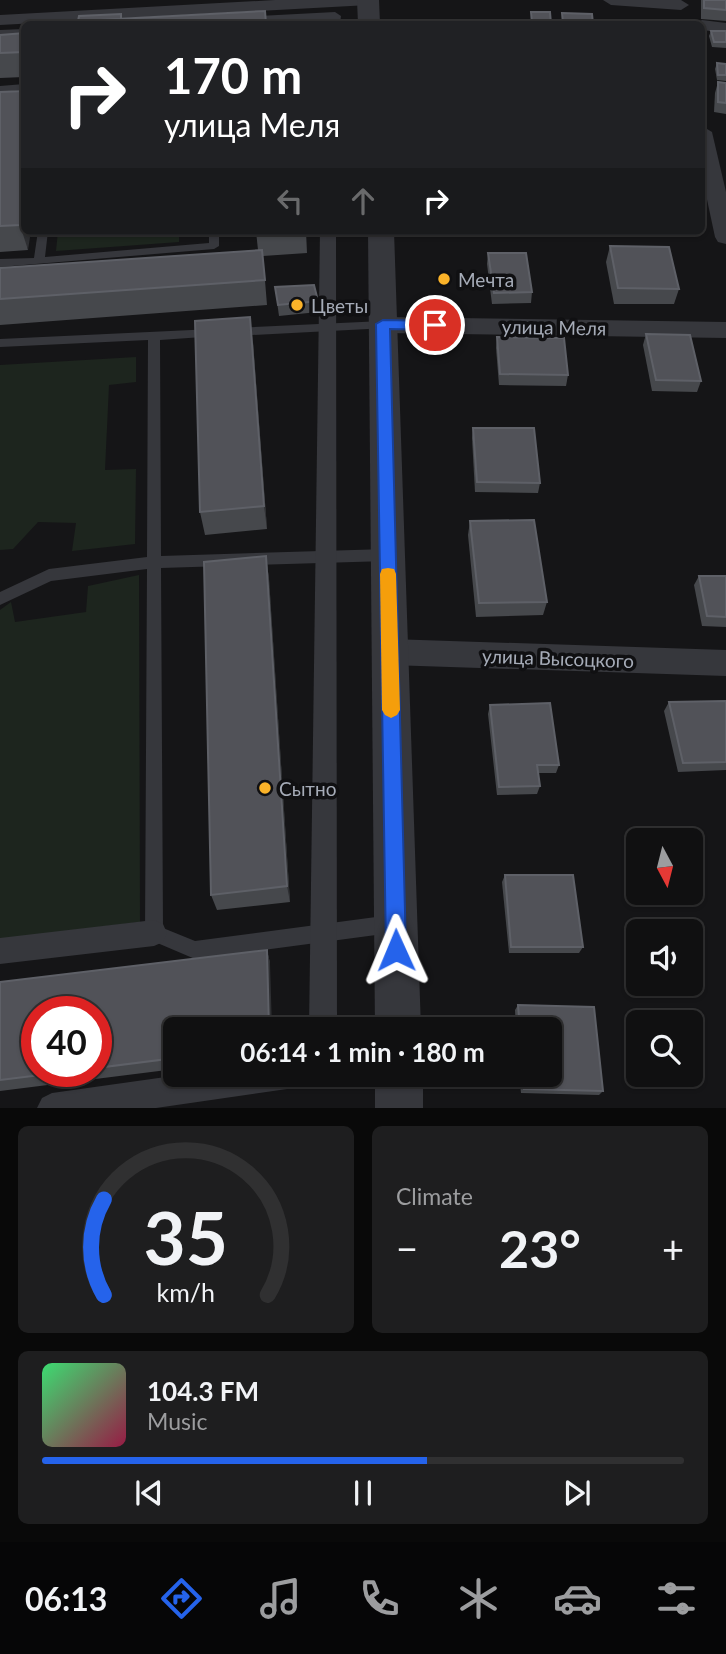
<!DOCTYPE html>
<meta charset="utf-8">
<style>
body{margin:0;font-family:Lato,sans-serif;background:#1e1e1f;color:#f1f3f6;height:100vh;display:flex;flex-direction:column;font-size:26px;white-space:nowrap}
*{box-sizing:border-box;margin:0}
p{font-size:23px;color:#9c9d9f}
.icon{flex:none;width:38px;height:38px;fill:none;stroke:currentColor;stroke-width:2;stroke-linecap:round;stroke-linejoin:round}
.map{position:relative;height:1108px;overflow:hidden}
.panel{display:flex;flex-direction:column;gap:18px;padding:18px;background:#090909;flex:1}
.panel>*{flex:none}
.banner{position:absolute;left:21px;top:21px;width:684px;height:214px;border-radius:10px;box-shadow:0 2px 5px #0004,0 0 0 2px #303031;background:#202124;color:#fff;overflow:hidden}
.needle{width:46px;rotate:173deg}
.controls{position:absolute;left:626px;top:828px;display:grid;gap:14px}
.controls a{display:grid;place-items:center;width:77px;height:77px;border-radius:10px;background:#101011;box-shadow:0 2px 5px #0004,0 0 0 2px #303031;font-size:35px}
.speed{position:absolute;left:21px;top:996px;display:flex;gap:14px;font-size:35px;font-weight:700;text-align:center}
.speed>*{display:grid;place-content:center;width:91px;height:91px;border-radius:50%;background:#101011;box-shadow:0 2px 5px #0004,0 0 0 2px #303031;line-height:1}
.speed .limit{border:10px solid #d22;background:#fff;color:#111}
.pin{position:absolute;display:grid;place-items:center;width:60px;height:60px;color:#fff;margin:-30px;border:4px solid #fff;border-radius:50%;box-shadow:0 2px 7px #0007}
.me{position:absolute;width:77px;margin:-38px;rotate:359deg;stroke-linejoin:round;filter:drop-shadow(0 0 5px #0008)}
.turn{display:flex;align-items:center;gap:24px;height:147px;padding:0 28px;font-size:32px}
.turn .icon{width:91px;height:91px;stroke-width:2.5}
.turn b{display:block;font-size:49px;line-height:60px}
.lanes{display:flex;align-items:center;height:66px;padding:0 28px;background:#0003;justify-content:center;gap:35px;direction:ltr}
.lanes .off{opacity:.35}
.big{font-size:52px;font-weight:700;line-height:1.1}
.panel .tile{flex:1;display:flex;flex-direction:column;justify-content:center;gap:10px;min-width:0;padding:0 24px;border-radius:10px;background:#1e1e1f}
.panel .dial{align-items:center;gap:0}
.dial svg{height:182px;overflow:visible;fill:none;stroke:#303031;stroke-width:7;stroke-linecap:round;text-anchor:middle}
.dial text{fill:#f1f3f6;stroke:none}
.song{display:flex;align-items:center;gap:21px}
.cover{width:84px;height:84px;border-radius:10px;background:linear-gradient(135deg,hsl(140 70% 55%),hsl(340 70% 35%))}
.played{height:7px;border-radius:4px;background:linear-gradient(90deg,#2563eb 60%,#303031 60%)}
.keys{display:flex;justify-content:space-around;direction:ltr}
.heat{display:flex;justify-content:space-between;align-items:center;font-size:38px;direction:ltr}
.panel .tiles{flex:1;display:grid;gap:18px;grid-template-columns:1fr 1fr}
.tile:last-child{grid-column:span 2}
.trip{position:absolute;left:163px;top:1017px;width:399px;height:70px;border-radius:10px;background:#101011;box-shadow:0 2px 5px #0004,0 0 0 2px #303031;font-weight:700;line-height:70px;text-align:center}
.dock{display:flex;height:112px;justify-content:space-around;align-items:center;background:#060607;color:#9c9d9f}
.dock .icon{width:49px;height:49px}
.dock .on{color:#2563eb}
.dock b{font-size:32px;color:#f1f3f6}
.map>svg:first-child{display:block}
.green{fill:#1d251e}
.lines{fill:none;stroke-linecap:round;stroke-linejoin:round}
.service{fill:#36373c;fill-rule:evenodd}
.pedestrian{fill:#36373c;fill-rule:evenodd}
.minor{fill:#36373c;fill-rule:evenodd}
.tertiary{fill:#36373c;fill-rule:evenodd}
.wall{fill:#46484c;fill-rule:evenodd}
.shaded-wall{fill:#2e2f32}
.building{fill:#515258;stroke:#5e6067;stroke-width:2}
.route{fill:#2563eb;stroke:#184099;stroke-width:2}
.slow{fill:#f59e0b}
.poi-dot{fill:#fbb329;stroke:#101012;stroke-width:2.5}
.labels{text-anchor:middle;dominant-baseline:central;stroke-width:7;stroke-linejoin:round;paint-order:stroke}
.poi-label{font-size:19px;fill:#a6acb8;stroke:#101012;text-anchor:start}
.street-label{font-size:19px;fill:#a6acb8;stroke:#101012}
</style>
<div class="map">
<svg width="726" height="1108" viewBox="0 0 726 1108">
<rect width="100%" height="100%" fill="#151517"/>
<g class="green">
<path d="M58,231h121v11l-123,9z"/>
<path d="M136,357v25l-27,3 -4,85 31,-1 -1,75 -63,7 4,-28 -38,-1 -25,27 -13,1v-185z"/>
<path d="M139,575l1,347 -140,17v-329l11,-8 4,20 71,-10 2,-26z"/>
</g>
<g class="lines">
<g class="service">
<path d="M24,84v6l-24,2v-6z"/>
<path d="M38,231h10l-3,26 164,-14v-12h10v15l-5,3 -214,18v-8l34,-1z"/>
<path d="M383,321l6,4 -2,3 -153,8 -6,-4 6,-4z"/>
<path d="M213,329l4,1v6l-57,4 1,216 226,-7 5,2 2,4 -2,4 -5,2 -226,7 2,360 32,13 196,-26 6,3 3,6 -3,6 -6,3 -196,26 -47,-20 -3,-6 2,-364 -96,12 -51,24v-13l49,-23 98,-12 1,-217 -148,7v-8z"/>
</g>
<g class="pedestrian">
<path d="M335,12l6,4 -1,8h-12v-4l-82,4h-12l-1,-3 6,-4z"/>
<path d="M24,29v8l-24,1v-8z"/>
<path d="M320,231h16l1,798h-28z"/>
<path d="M154,920l9,4 4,9 -4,9 -9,4 -154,18v-26z"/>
<path d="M187,1074h121l-4,10 -10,4 -138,20h-119l5,-10 10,-5z"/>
</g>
<g class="minor">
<path d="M275,0h102l-8,5 -369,20v-10z"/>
<path d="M603,0h78l8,5 -8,5 -70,-5z"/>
<path d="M702,20l24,3v10l-24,-3v-6h-8z"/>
<path d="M702,126l10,6 14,60v52l-8,-2 -3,-5 -13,-61z"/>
<path d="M383,317l343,5v16l-343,-5 -8,-2 -4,-6 4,-6z"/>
<path d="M390,639l336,11v26l-336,-11 -11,-4 -4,-9 4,-9z"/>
</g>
<g class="tertiary">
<path d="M357,0h22l1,24h-22z"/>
<path d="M368,231h26l27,798h-46z"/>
<rect x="375" y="1074" width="48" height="34"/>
</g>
</g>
<g class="wall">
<path d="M701,0h25v21l-25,-2z"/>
<rect x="531" y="12" width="19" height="12"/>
<path d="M562,13l31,11h-31z"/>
<path d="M711,31h15v17l-14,-1 -3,-11z"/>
<path d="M24,33v44l-24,1v-43z"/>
<path d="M717,63l9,1v17l-9,-1 -2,-11z"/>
<path d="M718,82l8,1v31l-12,-2 1,-19z"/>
<path d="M0,92l28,158 -28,2z"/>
<path d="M256,231h50l1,22 -44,3 4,49 -267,20v-57l258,-18z"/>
<path d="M610,246l69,43 -5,15h-60l-8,-42z"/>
<path d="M488,253l44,39 -1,11 -39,1 -5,-40z"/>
<path d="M275,287l43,14v11l-39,4z"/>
<path d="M646,334l55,47 -4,11 -45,-1 -9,-46z"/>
<path d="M497,337l71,38 -2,11 -67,-1 -3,-37z"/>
<path d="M253,342l14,187 -62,6 -5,-23z"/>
<path d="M473,428l67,55 -2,10 -63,-1 -3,-54z"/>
<path d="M470,521l77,81 -4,13 -67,2 -8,-82z"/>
<path d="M266,556l3,23 21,323 -73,8 -6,-15z"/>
<path d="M699,576h27v51l-24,-1 -8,-41z"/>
<path d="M726,701v69l-48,2 -14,-61 5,-9z"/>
<path d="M490,705l69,60 -3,8h-18l2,13 -3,8 -40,1 -9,-81z"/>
<path d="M505,875l78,72 -4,6h-70l-7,-71z"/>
<path d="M267,950l3,13 -95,66v40l-175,22v-109zM96,1012v59h-59z"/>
<path d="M518,1005l76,2 9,84 -4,4 -78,-2 -2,-19h31v-45h-34l-1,-19z"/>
</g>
<g class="shaded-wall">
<path d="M24,197v34h7l-3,19 -8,-25z"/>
<path d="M250,317l3,25 14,187 -3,-23z"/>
<path d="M266,556l3,23 21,323 -3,-16z"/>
<path d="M267,950l3,13 2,66h-3z"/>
</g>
<g class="building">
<path d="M704,0h22v10l-22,-2z"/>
<path d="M265,11l1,13h-204v-2z"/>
<path d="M531,12h19l1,12 -19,-1z"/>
<path d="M562,13l30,1 1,10 -30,-1z"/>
<path d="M121,14v5l-43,2 1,-5z"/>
<path d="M711,31h15v11h-12z"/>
<path d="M24,33v19l-24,1v-18z"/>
<path d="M717,63l9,1v11h-8z"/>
<path d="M718,82l8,1v20l-8,-1z"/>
<path d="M24,91v106l-4,28 -20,1v-134z"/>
<path d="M610,246l59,1 10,42 -61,-1z"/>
<path d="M262,250l3,30 -265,19v-31z"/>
<path d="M488,253h38l6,39 -38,1z"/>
<path d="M314,285l4,16 -40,4 -3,-18z"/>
<path d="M250,317l14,189 -64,6 -5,-191z"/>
<path d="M646,334l44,1 11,46 -45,-1z"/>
<path d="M497,337l67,1 4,37 -68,-1z"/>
<path d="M473,428h61l6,55 -63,-1z"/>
<path d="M534,520l13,82 -68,1 -9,-82z"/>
<path d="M266,556l21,330 -76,9 -7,-333z"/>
<path d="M699,576h27v41l-19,-1z"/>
<path d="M726,701v61l-43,1 -14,-61z"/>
<path d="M550,703l9,62h-22l3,21 -41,1 -9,-82z"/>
<path d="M505,875h68l10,72h-72z"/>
<path d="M267,950l2,79h-94v29l-79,10v-56h-59v59h36l-73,9v-98z"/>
<path d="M518,1005l76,2 9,84 -79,-2 -1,-15h27v-45h-30z"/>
</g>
<path class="route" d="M383,320l52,1 7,4 -7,5 -45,-1 16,621 -3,7 -7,3 -7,-3 -3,-7 -10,-626z"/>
<path class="slow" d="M388,568l6,1 2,5 4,136 -3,5 -6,3 -6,-3 -3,-5 -2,-136 2,-5z"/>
<g class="poi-dot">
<circle cx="444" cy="279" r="7"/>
<circle cx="297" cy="305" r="7"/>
<circle cx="265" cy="788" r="7"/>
</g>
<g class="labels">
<g class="poi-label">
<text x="458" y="279">Мечта</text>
<text x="311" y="305">Цветы</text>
<text x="279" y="788">Сытно</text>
</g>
<g class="street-label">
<text transform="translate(554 327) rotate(1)">улица Меля</text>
<text transform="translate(558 658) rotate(2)">улица Высоцкого</text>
</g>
</g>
</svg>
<div class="controls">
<a><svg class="needle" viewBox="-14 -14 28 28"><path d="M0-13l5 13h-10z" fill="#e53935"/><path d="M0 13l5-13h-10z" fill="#9c9d9f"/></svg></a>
<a><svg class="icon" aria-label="sound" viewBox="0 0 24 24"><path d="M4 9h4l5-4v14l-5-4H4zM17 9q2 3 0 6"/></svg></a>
<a><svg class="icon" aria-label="search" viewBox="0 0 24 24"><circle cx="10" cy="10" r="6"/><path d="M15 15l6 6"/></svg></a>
</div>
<div class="speed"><div class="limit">40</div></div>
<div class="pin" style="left:435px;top:325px;background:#d93025"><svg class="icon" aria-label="arrive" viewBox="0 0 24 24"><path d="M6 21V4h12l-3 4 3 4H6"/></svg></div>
<svg class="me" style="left:396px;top:950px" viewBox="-20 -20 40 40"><path d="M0-17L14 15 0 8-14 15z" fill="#2563eb" stroke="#fff" stroke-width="4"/></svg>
<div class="trip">06:14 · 1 min · 180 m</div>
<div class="banner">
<div class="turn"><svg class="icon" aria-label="right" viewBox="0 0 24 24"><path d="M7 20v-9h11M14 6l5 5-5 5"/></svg><div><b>170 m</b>улица Меля</div></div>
<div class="lanes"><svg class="icon off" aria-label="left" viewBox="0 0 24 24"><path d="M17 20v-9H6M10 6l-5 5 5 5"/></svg><svg class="icon off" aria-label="ahead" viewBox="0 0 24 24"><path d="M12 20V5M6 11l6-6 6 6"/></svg><svg class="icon" aria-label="right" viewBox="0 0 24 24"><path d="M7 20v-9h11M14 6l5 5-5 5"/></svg></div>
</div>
</div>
<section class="panel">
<div class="tiles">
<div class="tile dial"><svg viewBox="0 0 100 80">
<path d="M14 69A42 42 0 1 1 86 69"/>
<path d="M14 69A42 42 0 0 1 14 27" stroke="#2563eb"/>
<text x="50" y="56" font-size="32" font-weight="700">35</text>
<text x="50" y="72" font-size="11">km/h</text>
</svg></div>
<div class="tile"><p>Climate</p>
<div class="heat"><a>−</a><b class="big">23°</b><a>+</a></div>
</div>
<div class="tile">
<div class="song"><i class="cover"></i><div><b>104.3 FM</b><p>Music</p></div></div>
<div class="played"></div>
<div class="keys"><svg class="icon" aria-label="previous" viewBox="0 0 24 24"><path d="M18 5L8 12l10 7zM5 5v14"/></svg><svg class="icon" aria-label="pause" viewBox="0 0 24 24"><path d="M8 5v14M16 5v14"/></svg><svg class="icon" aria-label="next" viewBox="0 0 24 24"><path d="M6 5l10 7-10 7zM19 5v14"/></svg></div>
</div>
</div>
</section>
<nav class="dock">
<b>06:13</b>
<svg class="icon on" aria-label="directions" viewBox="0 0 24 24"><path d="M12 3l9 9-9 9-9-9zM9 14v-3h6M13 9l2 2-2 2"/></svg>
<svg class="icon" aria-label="music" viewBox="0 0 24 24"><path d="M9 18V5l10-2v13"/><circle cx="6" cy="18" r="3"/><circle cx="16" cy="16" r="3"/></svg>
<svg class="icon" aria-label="phone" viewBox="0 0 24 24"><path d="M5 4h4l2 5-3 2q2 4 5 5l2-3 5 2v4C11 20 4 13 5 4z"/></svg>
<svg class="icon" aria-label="climate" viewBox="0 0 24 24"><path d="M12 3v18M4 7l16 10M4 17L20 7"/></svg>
<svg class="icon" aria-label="car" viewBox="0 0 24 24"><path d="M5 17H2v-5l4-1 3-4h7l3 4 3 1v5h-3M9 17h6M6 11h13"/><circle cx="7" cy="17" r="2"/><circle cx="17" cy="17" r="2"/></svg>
<svg class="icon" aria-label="filters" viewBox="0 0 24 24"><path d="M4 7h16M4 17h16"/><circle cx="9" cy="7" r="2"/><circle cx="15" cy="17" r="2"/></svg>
</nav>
